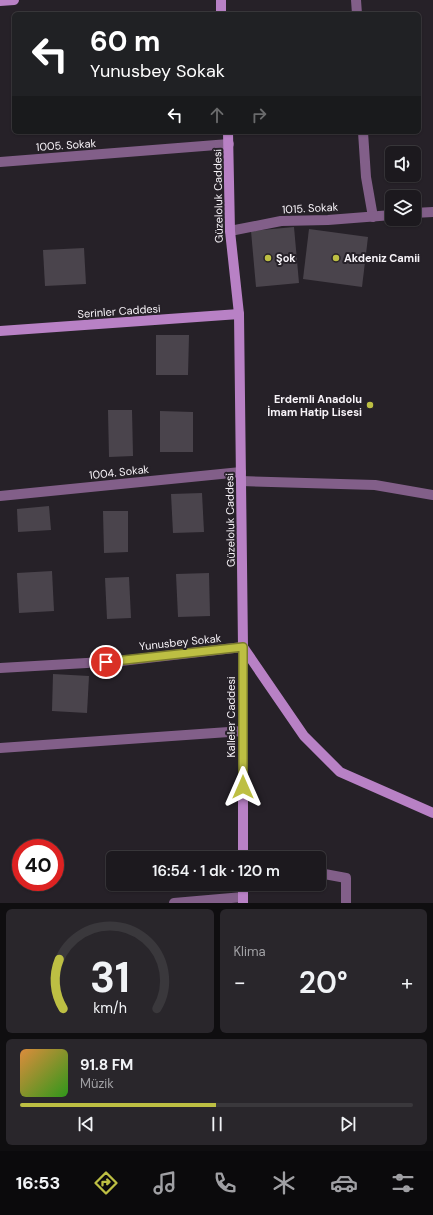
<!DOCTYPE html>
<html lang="tr">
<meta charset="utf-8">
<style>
body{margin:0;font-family:"DM Sans",sans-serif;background:#29262b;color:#f1f3f6;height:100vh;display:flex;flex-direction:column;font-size:15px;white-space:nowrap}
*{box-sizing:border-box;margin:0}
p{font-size:13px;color:#a0a0a4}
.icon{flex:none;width:22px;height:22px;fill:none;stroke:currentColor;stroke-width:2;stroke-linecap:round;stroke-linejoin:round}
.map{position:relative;height:903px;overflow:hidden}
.drawer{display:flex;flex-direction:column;gap:6px;padding:6px;background:#0f0e10;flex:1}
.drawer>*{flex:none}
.hud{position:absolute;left:12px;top:12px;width:409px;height:122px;border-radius:6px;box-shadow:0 1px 3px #0004,0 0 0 1px #3a383c;background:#202124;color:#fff;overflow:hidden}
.tools{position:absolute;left:385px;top:146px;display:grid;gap:8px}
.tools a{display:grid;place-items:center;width:36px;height:36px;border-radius:6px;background:#1c191e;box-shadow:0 1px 3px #0004,0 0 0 1px #3a383c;font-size:20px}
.speed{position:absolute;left:12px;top:839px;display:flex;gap:8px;font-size:20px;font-weight:700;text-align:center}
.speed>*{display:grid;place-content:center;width:52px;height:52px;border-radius:50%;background:#1c191e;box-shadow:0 1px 3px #0004,0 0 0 1px #3a383c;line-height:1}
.speed .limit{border:6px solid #d22;background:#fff;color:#111}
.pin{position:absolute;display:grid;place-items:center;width:34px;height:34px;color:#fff;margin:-17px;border:2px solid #fff;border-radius:50%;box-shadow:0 1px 4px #0007}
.me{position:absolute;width:44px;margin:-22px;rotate:0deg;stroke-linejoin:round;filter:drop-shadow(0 0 3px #0008)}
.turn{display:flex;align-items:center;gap:14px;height:84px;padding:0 12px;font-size:18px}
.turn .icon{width:52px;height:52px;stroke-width:2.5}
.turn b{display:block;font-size:28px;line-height:34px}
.lanes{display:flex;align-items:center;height:38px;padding:0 12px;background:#0003;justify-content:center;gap:20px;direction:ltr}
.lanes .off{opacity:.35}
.big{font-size:30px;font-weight:600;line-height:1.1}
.drawer .tile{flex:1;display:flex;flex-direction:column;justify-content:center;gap:6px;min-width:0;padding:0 14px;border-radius:6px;background:#29262b}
.drawer .dial{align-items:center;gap:0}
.dial svg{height:104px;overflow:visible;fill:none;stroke:#3a383c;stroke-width:7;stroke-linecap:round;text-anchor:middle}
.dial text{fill:#f1f3f6;stroke:none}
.song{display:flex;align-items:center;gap:12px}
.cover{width:48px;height:48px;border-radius:6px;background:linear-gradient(135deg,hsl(30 70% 55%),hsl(110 70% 35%))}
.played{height:4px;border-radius:2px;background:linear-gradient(90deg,#bdbf43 50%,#3a383c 50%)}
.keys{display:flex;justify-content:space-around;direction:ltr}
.heat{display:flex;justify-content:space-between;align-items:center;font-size:22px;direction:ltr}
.drawer .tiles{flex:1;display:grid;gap:6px;grid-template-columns:1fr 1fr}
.tile:last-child{grid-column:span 2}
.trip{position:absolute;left:106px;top:851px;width:220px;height:40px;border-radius:6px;background:#1c191e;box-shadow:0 1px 3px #0004,0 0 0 1px #3a383c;font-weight:600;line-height:40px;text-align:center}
.menu{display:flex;height:64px;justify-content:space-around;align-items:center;background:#0b0a0c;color:#a0a0a4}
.menu .icon{width:28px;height:28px}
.menu .active{color:#bdbf43}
.menu b{font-size:18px;color:#f1f3f6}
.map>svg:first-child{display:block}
.building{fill:#4a444c}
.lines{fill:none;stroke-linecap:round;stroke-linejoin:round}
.street{stroke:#825f89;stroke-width:10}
.secondary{stroke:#b881c5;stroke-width:10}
.route-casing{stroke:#7b7c2c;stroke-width:10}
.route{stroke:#bdbf43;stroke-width:7}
.poi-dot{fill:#bdbf43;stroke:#262128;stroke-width:1.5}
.labels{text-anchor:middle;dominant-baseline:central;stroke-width:4;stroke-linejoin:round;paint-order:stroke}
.street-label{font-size:11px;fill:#f7f3f8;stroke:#262128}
.poi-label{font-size:11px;font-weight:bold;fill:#f7f3f8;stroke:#262128;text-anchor:start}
</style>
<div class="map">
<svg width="433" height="903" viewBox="0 0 433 903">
<rect width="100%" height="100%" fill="#262128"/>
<g class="building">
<path d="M294,227l5,56 -43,4 -5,-56z"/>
<path d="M309,229l59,8 -6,50 -59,-8z"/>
<path d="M84,248l2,36 -41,2 -2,-36z"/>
<path d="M156,335h33l-1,40h-32z"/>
<path d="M108,410h24l1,46 -24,1z"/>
<path d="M160,411l33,1v40h-33z"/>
<path d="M202,493l2,39 -31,1 -2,-39z"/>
<path d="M49,506l2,24 -33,2 -1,-23z"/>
<path d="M103,511h25v41l-24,1z"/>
<path d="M52,571l2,40 -35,2 -2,-40z"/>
<path d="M209,573l1,43 -32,1 -2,-43z"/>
<path d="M129,577l2,41 -24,1 -2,-41z"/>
<path d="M53,674l36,2 -2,37 -35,-2z"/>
</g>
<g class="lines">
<g class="street">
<path d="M356,0l1,14"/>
<path d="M363,132l3,45 7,40"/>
<path d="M0,162l229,-18"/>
<path d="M414,213l19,-1"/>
<path d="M230,231l51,-10 47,-1 64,-5"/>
<path d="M241,481l134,4 58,10"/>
<path d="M0,496l241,-24"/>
<path d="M0,668l121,-7 122,-14"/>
<path d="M0,748l243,-17"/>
<path d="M319,873l27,5v25"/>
<path d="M174,903l69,-6"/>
</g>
<g class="secondary">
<path d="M221,0v14"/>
<path d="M0,1l14,-1"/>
<path d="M228,132l2,99 9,83 4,333 61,89 36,36 93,41"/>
<path d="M0,331l239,-17"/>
<path d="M243,858v-211"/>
<path d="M243,903v-19"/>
</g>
</g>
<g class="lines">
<defs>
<path id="route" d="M106,662l137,-15v140"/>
</defs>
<use href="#route" class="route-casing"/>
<use href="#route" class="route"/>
</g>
<g class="poi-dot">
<circle cx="268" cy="258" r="4"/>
<circle cx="336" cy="258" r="4"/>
<circle cx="370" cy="405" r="4"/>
</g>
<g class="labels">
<g class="street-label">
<text transform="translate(66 145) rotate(-4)">1005. Sokak</text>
<text transform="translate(218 196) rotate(-91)">Güzeloluk Caddesi</text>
<text transform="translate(310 208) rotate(-3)">1015. Sokak</text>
<text transform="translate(119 311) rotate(-4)">Serinler Caddesi</text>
<text transform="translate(119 472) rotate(-6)">1004. Sokak</text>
<text transform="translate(230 520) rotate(-91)">Güzeloluk Caddesi</text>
<text transform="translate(180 642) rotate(-6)">Yunusbey Sokak</text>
<text transform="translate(231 717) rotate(-90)">Kalleler Caddesi</text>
</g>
<g class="poi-label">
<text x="276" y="258">Şok</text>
<text x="344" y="258">Akdeniz Camii</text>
<text x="362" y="399" text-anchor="end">Erdemli Anadolu<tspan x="362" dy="13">İmam Hatip Lisesi</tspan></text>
</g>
</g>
</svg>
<div class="tools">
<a><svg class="icon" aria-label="sound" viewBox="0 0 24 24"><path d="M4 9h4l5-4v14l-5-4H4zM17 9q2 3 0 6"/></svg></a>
<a><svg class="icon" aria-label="layers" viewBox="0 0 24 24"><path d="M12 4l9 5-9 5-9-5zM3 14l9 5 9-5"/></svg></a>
</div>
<div class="speed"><div class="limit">40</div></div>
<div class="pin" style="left:106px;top:662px;background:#d93025"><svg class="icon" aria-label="arrive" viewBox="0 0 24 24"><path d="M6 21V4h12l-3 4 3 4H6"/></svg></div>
<svg class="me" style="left:243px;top:787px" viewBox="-20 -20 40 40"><path d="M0-17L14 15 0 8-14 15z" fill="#bdbf43" stroke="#fff" stroke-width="4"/></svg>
<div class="trip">16:54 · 1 dk · 120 m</div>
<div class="hud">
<div class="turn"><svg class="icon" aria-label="left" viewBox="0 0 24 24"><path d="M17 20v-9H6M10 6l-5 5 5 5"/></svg><div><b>60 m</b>Yunusbey Sokak</div></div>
<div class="lanes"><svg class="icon" aria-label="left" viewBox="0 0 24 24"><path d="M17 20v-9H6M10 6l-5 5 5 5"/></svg><svg class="icon off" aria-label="ahead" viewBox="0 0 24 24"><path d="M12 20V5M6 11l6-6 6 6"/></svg><svg class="icon off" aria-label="right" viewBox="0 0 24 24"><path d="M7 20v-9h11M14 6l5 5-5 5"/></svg></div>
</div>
</div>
<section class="drawer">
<div class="tiles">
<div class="tile dial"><svg viewBox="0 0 100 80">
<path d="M14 69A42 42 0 1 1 86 69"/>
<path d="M14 69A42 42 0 0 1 11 31" stroke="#bdbf43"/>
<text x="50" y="56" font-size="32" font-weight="700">31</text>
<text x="50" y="72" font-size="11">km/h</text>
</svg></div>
<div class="tile"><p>Klima</p>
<div class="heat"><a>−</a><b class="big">20°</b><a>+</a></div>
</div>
<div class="tile">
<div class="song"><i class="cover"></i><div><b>91.8 FM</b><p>Müzik</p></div></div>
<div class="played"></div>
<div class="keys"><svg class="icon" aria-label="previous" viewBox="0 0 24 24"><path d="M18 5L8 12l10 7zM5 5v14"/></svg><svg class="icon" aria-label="pause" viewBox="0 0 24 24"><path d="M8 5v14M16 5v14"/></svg><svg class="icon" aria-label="next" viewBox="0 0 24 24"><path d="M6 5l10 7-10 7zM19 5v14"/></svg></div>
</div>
</div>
</section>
<nav class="menu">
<b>16:53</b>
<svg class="icon active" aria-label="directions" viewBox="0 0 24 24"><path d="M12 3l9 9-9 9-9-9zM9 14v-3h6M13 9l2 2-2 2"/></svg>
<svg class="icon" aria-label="music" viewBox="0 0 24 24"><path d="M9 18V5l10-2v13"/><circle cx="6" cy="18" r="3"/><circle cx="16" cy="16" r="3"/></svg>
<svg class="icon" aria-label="phone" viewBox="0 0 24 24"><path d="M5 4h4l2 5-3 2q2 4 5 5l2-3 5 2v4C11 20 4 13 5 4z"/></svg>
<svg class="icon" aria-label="climate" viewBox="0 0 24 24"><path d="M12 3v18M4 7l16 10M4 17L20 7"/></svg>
<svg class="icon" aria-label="car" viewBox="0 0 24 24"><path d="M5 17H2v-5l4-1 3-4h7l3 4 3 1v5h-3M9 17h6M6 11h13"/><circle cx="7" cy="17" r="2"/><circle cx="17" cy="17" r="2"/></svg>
<svg class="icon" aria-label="filters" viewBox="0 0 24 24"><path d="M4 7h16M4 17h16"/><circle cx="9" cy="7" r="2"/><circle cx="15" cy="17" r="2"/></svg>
</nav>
